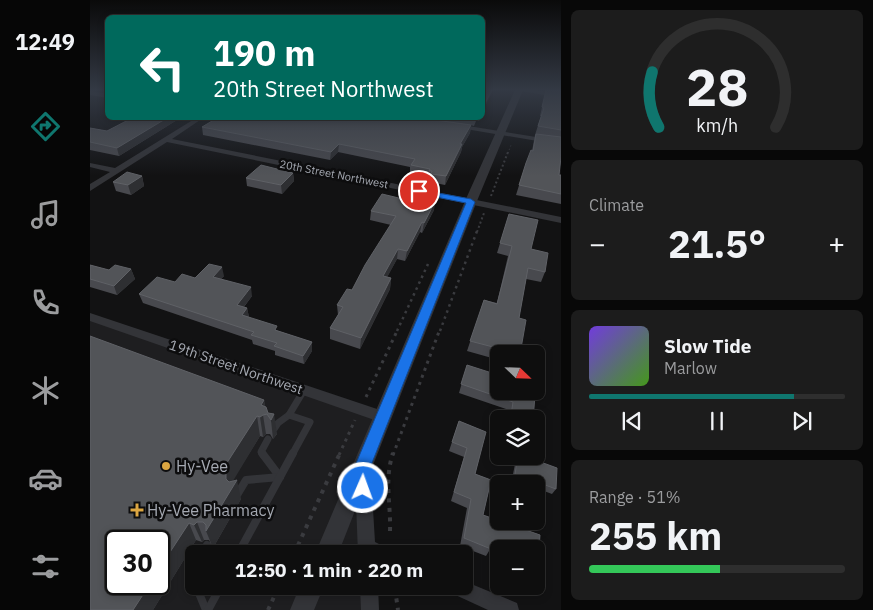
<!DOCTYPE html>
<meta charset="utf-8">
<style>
body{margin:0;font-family:"IBM Plex Sans",sans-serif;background:#1c1c1c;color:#f1f3f6;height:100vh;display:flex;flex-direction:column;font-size:19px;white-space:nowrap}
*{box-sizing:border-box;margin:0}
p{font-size:16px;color:#9b9c9e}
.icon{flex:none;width:28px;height:28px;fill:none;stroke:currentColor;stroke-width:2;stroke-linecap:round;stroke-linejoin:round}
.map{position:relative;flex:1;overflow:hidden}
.drawer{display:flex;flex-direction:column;gap:10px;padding:10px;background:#080808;width:312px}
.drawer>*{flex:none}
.guide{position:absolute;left:15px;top:15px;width:380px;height:105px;border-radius:8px;box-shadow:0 2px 8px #0003,0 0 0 1px #2e2e2e;background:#00695c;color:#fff;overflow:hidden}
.needle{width:32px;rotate:113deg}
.controls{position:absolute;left:400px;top:345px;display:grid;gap:10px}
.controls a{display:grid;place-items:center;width:55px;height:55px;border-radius:8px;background:#0e0e0e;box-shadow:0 2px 8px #0003,0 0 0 1px #2e2e2e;font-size:25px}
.speed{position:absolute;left:15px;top:530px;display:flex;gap:10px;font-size:25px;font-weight:700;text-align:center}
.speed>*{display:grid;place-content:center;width:65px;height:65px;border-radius:50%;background:#0e0e0e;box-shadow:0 2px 8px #0003,0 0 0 1px #2e2e2e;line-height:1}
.speed .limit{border:2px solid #111;border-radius:8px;background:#fff;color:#111}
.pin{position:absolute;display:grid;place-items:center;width:42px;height:42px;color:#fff;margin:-21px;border:2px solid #fff;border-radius:50%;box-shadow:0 1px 5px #0007}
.me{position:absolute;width:55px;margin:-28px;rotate:2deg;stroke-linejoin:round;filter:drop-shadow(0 0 4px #0008)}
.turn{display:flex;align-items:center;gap:18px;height:105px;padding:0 25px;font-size:22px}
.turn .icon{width:65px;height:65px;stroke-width:2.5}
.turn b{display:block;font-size:35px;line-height:42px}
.big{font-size:38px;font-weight:700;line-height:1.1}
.drawer .card{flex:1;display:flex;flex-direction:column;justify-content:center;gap:8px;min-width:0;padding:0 18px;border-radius:8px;background:#1c1c1c}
.drawer .dial{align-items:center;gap:0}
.dial svg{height:130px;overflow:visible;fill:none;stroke:#2e2e2e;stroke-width:7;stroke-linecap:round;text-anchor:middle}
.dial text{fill:#f1f3f6;stroke:none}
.song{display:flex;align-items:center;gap:15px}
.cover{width:60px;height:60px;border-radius:8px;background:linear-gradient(135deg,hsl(260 70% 55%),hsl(100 70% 35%))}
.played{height:5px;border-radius:2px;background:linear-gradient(90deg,#0f766e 80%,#2e2e2e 80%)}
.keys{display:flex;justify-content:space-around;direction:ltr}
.heat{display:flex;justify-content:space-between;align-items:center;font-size:28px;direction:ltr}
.charge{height:8px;border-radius:4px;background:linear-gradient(90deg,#34c759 51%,#2e2e2e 0)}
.trip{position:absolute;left:95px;top:545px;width:288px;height:50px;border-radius:8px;background:#0e0e0e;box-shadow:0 2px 8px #0003,0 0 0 1px #2e2e2e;font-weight:700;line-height:50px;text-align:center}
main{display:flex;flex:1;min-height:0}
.tab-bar{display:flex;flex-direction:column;width:90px;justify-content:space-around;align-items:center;background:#060606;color:#9b9c9e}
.tab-bar .icon{width:35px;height:35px}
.tab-bar .on{color:#0f766e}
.tab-bar b{font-size:22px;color:#f1f3f6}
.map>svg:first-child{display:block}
.built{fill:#1e1e20;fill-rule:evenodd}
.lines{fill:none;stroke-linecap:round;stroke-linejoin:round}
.path-far4{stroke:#3a3b3f;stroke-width:1;stroke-dasharray:1 2.5;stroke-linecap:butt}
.path-far3{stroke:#3a3b3f;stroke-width:2;stroke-dasharray:2 2.5;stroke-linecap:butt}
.path-far2{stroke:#3a3b3f;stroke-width:2.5;stroke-dasharray:2.5 4;stroke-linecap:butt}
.path-far1{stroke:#3a3b3f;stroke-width:3;stroke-dasharray:3 4.5;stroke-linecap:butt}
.path{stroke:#3a3b3f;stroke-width:4;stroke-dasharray:4 5.5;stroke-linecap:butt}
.service-far1{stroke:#333438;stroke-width:7}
.service{stroke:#333438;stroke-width:8}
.minor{fill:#333438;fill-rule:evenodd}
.tertiary{fill:#333438;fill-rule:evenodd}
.wall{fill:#48494e}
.shaded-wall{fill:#2e2f32}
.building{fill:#525458;stroke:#5f6166}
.route{fill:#1a73e8;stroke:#114b97}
.poi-dot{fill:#dba642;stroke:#0d0d0e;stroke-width:2}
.labels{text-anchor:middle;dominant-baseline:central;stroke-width:5;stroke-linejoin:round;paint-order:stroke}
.far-street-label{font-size:11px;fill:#a5a9b2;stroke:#0d0d0e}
.street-label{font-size:14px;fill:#a5a9b2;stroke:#0d0d0e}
.near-poi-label{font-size:16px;fill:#a5a9b2;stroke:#0d0d0e;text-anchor:start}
</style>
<main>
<nav class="tab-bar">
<b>12:49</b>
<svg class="icon on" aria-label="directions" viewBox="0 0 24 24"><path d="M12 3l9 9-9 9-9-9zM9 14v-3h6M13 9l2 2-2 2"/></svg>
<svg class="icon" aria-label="music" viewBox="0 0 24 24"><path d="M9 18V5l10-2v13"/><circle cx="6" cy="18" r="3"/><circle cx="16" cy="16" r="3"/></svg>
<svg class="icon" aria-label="phone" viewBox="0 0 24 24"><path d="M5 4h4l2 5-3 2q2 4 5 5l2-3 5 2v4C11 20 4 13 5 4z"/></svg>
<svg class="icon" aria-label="climate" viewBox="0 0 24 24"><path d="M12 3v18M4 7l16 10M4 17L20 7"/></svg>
<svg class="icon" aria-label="car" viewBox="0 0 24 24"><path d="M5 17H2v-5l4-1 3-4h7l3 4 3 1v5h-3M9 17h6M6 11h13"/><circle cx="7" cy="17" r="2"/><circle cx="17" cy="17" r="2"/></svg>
<svg class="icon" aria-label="filters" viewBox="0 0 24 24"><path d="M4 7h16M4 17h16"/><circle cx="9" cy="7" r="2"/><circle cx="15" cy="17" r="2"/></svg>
</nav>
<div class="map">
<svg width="471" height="610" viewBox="0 0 471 610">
<rect width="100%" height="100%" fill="#121213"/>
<path class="built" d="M0,317l293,100 -21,51 5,86h-173v32h175l1,24h-280zM26,541h43v43h-43z"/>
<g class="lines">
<path class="path-far4" d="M418,153l3,-8"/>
<g class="path-far3">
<path d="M401,196l17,-44"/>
<path d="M387,232l7,-19"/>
</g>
<g class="path-far2">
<path d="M307,331l31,-67"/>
<path d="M350,331l37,-100"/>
</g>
<g class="path-far1">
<path d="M276,397l32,-68"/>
<path d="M249,455l16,-35"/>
<path d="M303,455l47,-126"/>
</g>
<g class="path">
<path d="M300,531c1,-27 -6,-51 3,-78"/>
<path d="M204,554l46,-101"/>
<path d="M305,589l3,21"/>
<path d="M178,610l11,-24"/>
</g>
<g class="service-far1">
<path d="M184,429l4,-6 11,-8"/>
<path d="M173,455l-2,-3 7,-13"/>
<path d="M202,455l18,-33 -21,-7 15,-25"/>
</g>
<g class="service">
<path d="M172,453l18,24"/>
<path d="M147,495l9,-15 34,-3"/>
<path d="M112,554l5,-9"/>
<path d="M148,554l55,-101"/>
<path d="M104,570l-3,5 3,6"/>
<path d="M106,586l10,24"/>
<path d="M118,610l13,-24"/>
</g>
<g class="minor">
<path d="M426,90h18l27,4v4z"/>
<path d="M0,91l18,3v4l-18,-3z"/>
<path d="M106,118h7l-31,21 389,78v6l-394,-81 -77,49v-7l20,-12 -20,-5v-4l25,5z"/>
<path d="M366,124l105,17v4l-107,-18v-2z"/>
<path d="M0,313l293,98 5,2 2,4 -2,4 -5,2 -293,-102z"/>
<path d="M273,469l5,2 3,5 4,66 12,6 3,6h-32l-3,-78 3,-5z"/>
<path d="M374,581l53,22 2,7h-31l-39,-18 -3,-6h18z"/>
<path d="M270,586h18l1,24h-18z"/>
</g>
<g class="tertiary">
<path d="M425,90h8l-46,111 -139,353h-23l150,-353z"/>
<path d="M210,586h24l-10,24h-24z"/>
</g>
</g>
<g class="wall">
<path d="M456,90h15v68l-2,17h2v29l-45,-9 10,-32 6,-12 3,-16 6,-19h-1z"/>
<path d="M42,118h44l1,2 -58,36 -29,-6v-22l17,3z"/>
<path d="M127,118h263l-1,3h-3l-2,5 -3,-1 -1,8 -8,14 -1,5 -16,33 -15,-3v-3h-2v-2l-18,-3v-7l-72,-15 -8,8 -127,-25 -1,-8z"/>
<path d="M203,173l1,8 -12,13 -35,-8 -1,-8z"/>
<path d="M52,176l2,10 -13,9 -15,-4 -3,-9z"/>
<path d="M344,210l-12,23 -2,-1 -15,29 -8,-2 -10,18 4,1 -1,11 -30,60 -30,-10v-11l8,-13 -1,-10 15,-15 39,-65 -21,-5 1,-9z"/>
<path d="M419,214l36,58 -4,10 -15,-3 -7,39 1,36h-21v6l-32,-9 17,-51 13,3 11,-47 -11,-3z"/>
<path d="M0,265l19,5 22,-1 4,10 -18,16 -27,-8z"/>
<path d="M134,276l-3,3 31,17 -8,11 3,1 2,9 29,14 34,11v9l-8,13 -29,-9v-4l-22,-7 -1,-4 -109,-37 -4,-9 56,-16z"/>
<path d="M377,365l27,13 5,13h20l14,28h-25l1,-9 -50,-17z"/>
<path d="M174,400l1,7 12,27 -4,5 -3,-5h-4l-3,3 -3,-1 -28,45 9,18 -28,49 -4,-8h-5l-2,2 -6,-2 -43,70h-63z"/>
<path d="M369,421l27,11 -11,42 16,6 -8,35 57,20 -2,25 -2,3v-14h-37v6l-10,-4 -3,5 -26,-10 7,-38 -16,-7 13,-44 -15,-6z"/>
<path d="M427,456h7l32,33 -4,5 -16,-6v-4h-11l-13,-5 4,-20z"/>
</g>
<g class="shaded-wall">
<path d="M402,90h1l-11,23v-4z"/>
<path d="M77,118h9l1,2 -58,36 -2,-8z"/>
<path d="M381,125l-1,8 -8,14 -1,5 -16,33 1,-9 14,-32z"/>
<path d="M249,144l-1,8 -8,8 1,-8z"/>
<path d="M203,173l1,8 -12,13 -1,-9z"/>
<path d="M52,176l2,10 -13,9 -3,-10z"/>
<path d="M346,200l-2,10 -12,23 2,-10z"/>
<path d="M332,222l-2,10 -15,29 2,-10z"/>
<path d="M308,249l-1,10 -15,28 1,-11z"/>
<path d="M132,267l2,9 -9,9 -2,-8z"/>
<path d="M41,269l4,10 -18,16 -3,-9z"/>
<path d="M301,278l-1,11 -30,60 1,-11z"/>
<path d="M161,287l1,9 -13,17 -2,-8z"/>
<path d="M157,308l2,9 -7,-2z"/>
<path d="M222,342v9l-8,13 -1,-8z"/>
<path d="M174,400l2,14 -3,1 3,19 -3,3 -3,-20 1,-12z"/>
<path d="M184,414l3,20 -4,5 -2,-19z"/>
<path d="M167,416l3,20 -30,50 7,-6 4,19 -28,49 -7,-17 15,-59z"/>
<path d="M107,522l7,18 -2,2 -8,-17z"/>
<path d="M99,523l7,17 -43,70h-20l17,-26h9v-15z"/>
</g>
<g class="building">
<path d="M392,90h10l-10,19z"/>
<path d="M456,90l15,1v39l-23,-4 6,-18 -2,-1z"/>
<path d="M42,118h35l-50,30 -27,-6v-14l17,3z"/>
<path d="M127,118h204l50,7 -11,19h2l-16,32 -15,-2 1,-3h-3l1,-2 -19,-4 4,-6 -76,-15 -8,8 -129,-25z"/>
<path d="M446,134l25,3v20l-2,18h2v19l-42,-9 7,-22 5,-13 2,1z"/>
<path d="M171,165l32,8 -12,12 -35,-7z"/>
<path d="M37,172l15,4 -14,9 -15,-3z"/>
<path d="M292,194l38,9 3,-6 13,3 -12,23 -2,-1 -15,29 -9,-2 -15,27 8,2 -30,60 -31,-10 13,-21 -6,-2 10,-16 5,1 13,-25 31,-49 -25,-5z"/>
<path d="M419,214l29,6 -7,29 17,4 -3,19 -17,-4 -9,50 7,2 -6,34 -50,-13 14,-41 13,4 15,-58 -12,-3z"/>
<path d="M119,264l13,3 -9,10 38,10 -14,18 10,3 -5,7 35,11 -2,4 37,12 -9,14 -29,-10 3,-3 -26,-8 3,-3 -115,-38 18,-17 18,5 7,-8 13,4z"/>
<path d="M0,265l19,5 6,-5 16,4 -17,17 -24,-7z"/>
<path d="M0,336l174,64 -3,5 5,2 2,6 6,1 -3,6 -4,-6 -4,1 -3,2 -3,-1 -36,56 5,2v5l3,3 8,-2 -31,51v-6l-3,-3h-6l-3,3 -5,-2 -30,46v-28h-43v43h34l-17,26h-43z"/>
<path d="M377,365l28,9 -1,4 5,2v11h20l16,5 -2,23h-11l-11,-4 2,-13 -52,-18z"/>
<path d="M369,421l27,11 -11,42 16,6 -8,35 57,20 -2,25h-2v-11h-28l-16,-6 -1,6 -27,-11 7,-39 -17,-7 13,-44 -15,-6z"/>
<path d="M428,456h6l33,12 -1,21 -41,-15z"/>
</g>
<linearGradient id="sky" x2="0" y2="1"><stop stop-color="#0a0a0a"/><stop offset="0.51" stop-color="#333944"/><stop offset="1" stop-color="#333944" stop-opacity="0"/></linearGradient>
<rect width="471" height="176" fill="url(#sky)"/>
<path class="route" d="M326,189l55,10 4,3 -105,266 1,20 -2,5 -6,2 -5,-2 -3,-5 -1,-20 112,-265 -50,-10z"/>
<g class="poi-dot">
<circle cx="76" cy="466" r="5"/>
<path d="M44.5 502.5h5v5h5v5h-5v5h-5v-5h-5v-5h5z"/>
</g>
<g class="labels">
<g class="far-street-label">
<text transform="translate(244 174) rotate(11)">20th Street Northwest</text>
</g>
<g class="street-label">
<text transform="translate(146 367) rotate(19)">19th Street Northwest</text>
</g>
<g class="near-poi-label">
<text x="86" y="466">Hy-Vee</text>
<text x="57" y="510">Hy-Vee Pharmacy</text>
</g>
</g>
</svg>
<div class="controls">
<a><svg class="needle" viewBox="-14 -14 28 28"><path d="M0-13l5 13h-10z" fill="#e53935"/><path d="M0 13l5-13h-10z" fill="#9b9c9e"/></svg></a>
<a><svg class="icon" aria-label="layers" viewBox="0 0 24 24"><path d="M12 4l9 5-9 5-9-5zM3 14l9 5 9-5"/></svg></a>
<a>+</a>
<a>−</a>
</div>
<div class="speed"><div class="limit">30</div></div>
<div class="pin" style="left:329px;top:191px;background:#d93025"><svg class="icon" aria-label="arrive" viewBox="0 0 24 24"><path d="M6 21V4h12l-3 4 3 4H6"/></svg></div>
<svg class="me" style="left:273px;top:488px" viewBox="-20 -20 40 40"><circle r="17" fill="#1a73e8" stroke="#fff" stroke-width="3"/><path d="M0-11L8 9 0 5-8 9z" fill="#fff"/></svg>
<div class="trip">12:50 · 1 min · 220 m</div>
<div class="guide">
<div class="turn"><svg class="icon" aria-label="left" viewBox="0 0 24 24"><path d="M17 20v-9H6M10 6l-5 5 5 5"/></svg><div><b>190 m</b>20th Street Northwest</div></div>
</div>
</div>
<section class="drawer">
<div class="card dial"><svg viewBox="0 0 100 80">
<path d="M14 69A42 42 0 1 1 86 69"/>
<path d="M14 69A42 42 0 0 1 10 35" stroke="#0f766e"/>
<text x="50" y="56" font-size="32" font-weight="700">28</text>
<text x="50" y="72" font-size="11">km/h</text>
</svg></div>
<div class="card"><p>Climate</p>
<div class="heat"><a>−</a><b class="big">21.5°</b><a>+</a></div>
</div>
<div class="card">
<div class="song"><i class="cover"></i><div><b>Slow Tide</b><p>Marlow</p></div></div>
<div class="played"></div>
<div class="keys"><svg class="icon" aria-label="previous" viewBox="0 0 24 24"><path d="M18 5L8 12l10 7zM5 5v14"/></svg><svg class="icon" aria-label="pause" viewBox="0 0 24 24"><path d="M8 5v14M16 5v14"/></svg><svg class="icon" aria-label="next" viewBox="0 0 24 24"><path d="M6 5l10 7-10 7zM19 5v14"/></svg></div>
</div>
<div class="card"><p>Range · 51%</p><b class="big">255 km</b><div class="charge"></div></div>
</section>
</main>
